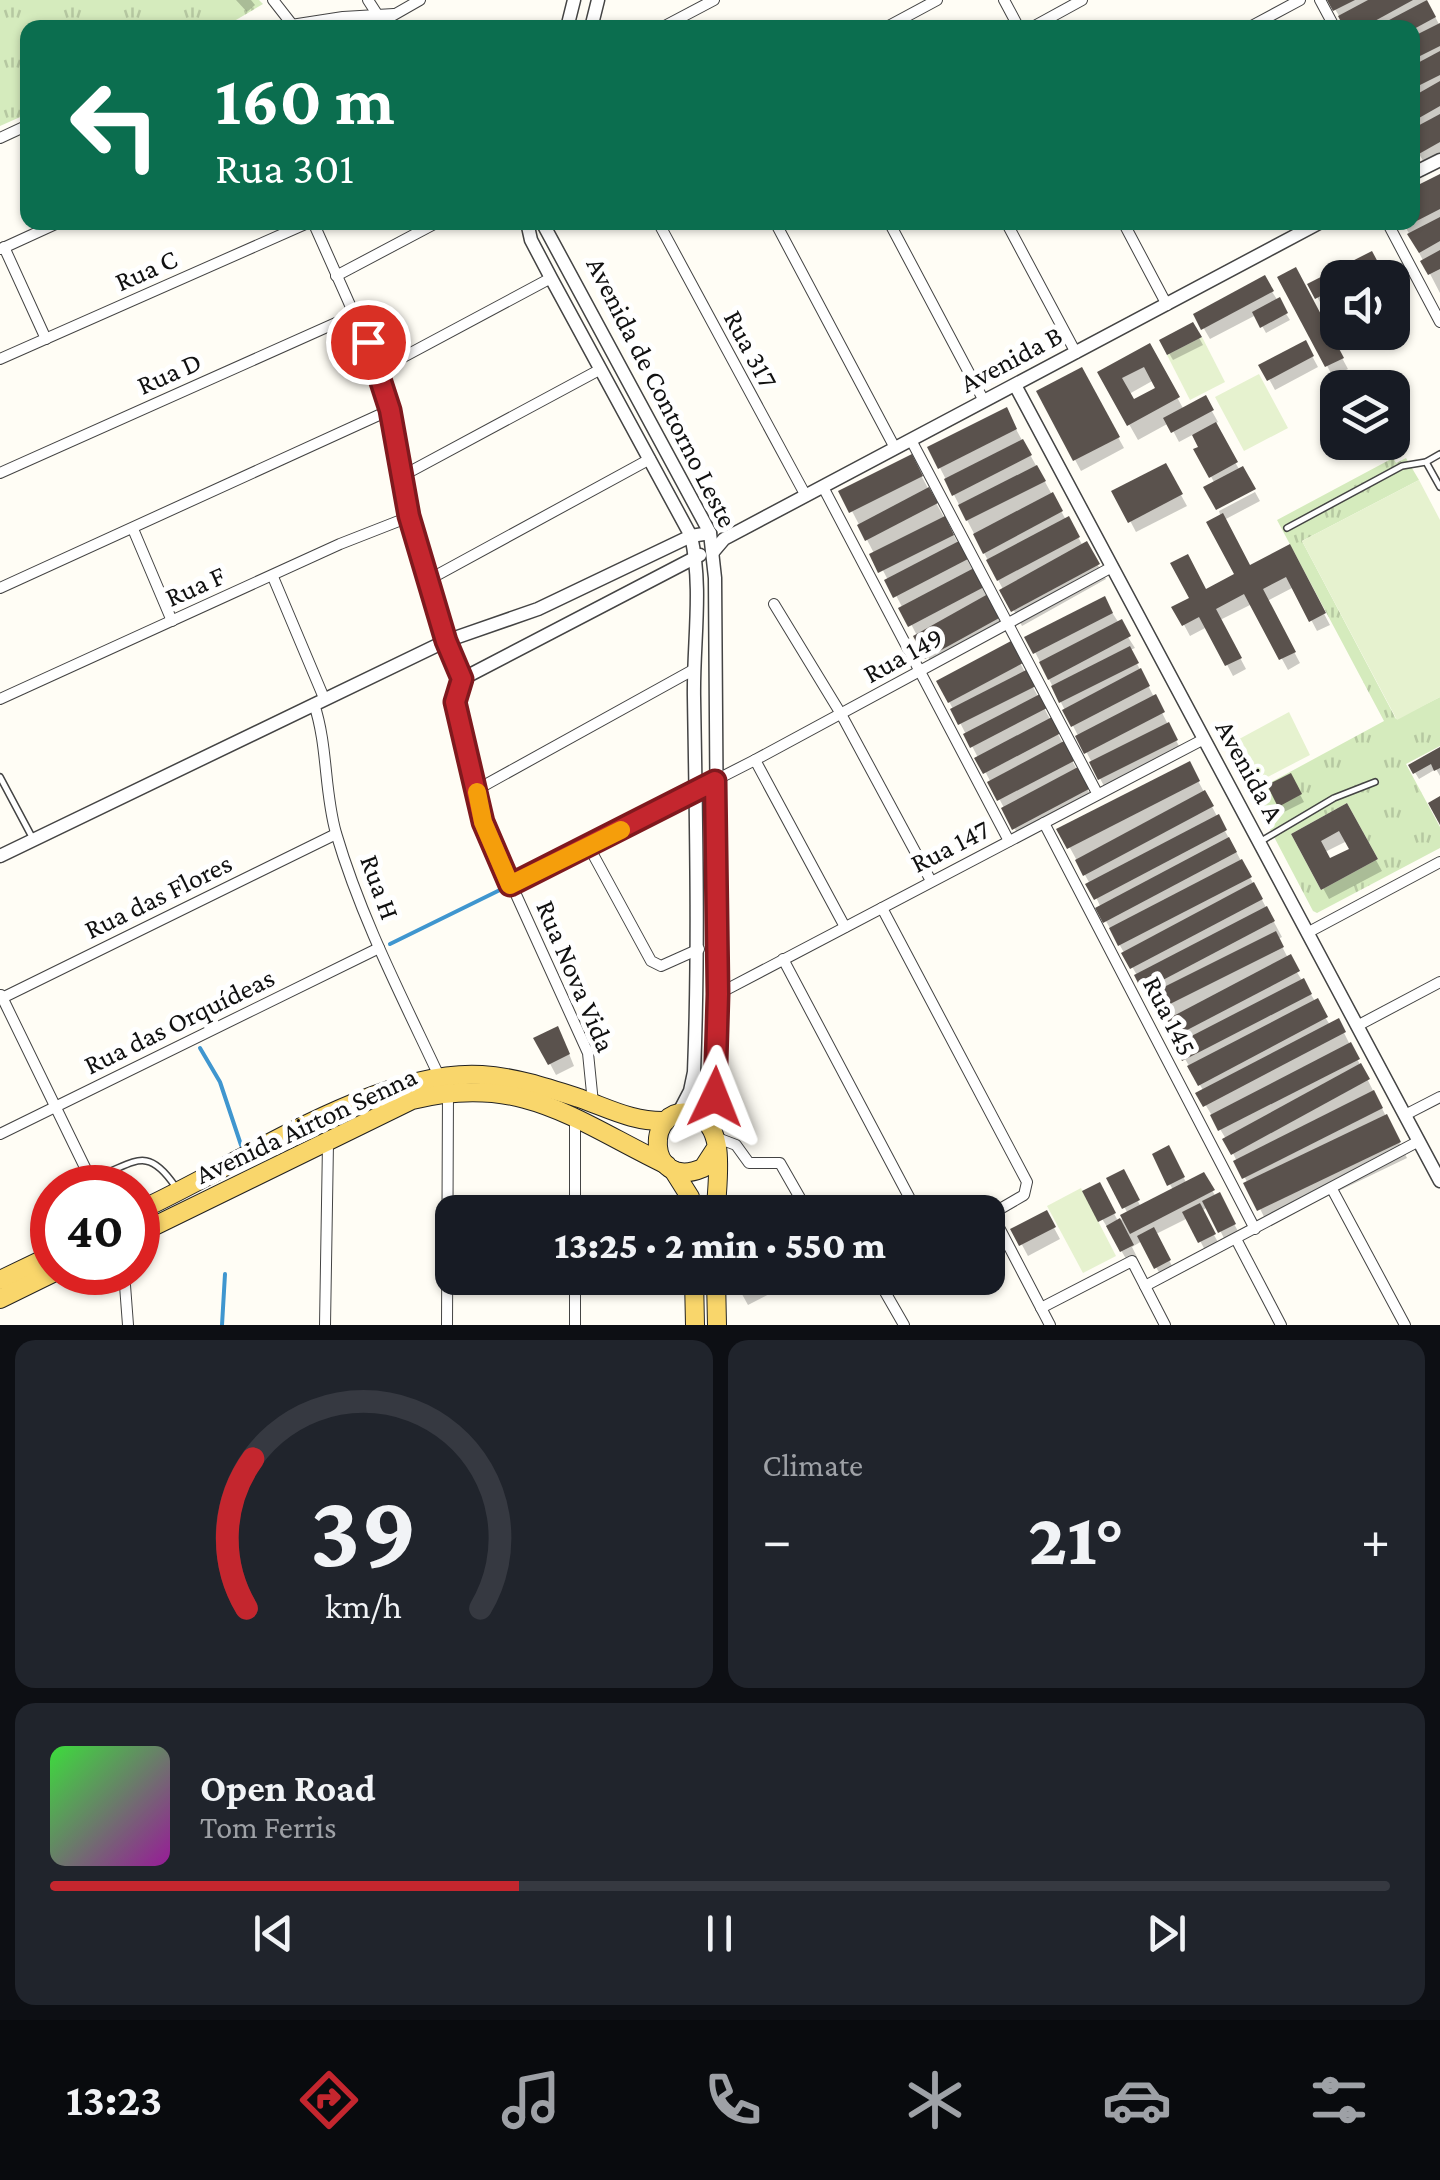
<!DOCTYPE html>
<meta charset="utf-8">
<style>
body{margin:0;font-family:"Crimson Pro",serif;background:#20242c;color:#f1f3f6;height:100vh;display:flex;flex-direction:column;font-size:38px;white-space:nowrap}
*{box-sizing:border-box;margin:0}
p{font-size:32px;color:#9ea1a6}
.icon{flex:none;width:55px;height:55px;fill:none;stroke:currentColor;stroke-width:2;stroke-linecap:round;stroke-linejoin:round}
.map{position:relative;height:1325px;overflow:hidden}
.sheet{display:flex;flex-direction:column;gap:15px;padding:15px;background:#0d0f14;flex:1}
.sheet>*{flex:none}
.guide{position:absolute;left:20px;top:20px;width:1400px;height:210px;border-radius:20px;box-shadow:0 2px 8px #0004;background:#0b6e4f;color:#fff;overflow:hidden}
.fabs{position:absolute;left:1320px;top:260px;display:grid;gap:20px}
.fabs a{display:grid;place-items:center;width:90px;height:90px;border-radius:20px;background:#171b24;box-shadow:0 2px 8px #0004;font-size:50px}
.speed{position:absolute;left:30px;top:1165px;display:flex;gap:20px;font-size:50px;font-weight:700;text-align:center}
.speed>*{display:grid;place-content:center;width:130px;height:130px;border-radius:50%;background:#171b24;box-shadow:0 2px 8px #0004;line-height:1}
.speed .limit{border:15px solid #d22;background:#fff;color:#111}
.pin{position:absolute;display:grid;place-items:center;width:85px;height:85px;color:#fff;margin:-42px;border:5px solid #fff;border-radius:50%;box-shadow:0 2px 10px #0007}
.me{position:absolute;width:110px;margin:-55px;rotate:2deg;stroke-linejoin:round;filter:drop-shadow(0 0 8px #0008)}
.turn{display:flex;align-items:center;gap:35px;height:210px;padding:0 30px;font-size:45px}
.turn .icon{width:130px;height:130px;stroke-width:2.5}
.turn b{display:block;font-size:70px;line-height:85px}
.big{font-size:75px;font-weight:800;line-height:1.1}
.sheet .tile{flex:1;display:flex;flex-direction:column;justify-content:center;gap:15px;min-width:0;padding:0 35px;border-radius:20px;background:#20242c}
.sheet .dial{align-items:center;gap:0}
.dial svg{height:260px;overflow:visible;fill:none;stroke:#363941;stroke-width:7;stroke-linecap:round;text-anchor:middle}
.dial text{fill:#f1f3f6;stroke:none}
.song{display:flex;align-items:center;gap:30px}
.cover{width:120px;height:120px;border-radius:15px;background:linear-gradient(135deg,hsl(120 70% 55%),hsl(300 70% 35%))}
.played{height:10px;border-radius:5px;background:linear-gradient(90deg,#c4262e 35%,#363941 35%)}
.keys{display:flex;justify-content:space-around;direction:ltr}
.heat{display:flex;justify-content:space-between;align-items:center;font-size:55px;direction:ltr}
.sheet .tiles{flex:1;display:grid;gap:15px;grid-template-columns:1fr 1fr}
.tile:last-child{grid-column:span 2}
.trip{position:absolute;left:435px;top:1195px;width:570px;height:100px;border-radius:20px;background:#171b24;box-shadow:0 2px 8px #0004;font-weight:800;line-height:100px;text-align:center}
.tab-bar{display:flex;height:160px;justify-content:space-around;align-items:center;background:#090b0e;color:#9ea1a6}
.tab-bar .icon{width:70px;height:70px}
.tab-bar .active{color:#c4262e}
.tab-bar b{font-size:45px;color:#f1f3f6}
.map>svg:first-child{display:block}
.grass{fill:url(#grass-tufts);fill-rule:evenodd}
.pitch{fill:#e6f2cf}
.shadow{fill:#0003;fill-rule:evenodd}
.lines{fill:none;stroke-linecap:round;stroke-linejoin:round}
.stream{stroke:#3f96cf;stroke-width:4}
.building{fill:#5a524d;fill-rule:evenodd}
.service-casing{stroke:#444;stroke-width:8}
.minor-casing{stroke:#444;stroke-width:12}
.tertiary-casing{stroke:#444;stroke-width:15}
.primary-casing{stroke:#222;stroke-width:20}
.service{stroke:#fff;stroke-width:5}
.minor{stroke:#fff;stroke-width:10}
.tertiary{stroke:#fff;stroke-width:12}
.primary{stroke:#f9d66b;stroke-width:18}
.route-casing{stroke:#7f191e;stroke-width:25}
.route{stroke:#c4262e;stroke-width:18}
.slow{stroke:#f59e0b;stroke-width:18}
.labels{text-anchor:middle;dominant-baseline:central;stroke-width:10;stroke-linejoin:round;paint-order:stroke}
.street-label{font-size:28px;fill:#111;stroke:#fff}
</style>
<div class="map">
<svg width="1440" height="1325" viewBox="0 0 1440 1325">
<defs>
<pattern id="grass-tufts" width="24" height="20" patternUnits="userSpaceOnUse" patternTransform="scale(2.5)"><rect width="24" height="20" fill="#d5ebbd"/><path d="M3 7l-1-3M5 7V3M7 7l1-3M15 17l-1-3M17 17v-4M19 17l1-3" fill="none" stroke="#b6c8a1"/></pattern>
</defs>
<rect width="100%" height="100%" fill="#fffdf5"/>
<g class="grass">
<path d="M0,0h259l4,4 -39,23 -196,1 -1,86 -27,12z"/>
<path d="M1393,458l3,5 10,-5 13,22 -117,61 94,178 44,-22v49l-34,18 34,63v21l-123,65 -4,-2 -62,-118 133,-72 -107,-201zM1347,803l31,56 -57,31 -30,-56z"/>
</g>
<g class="pitch">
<path d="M1202,337l23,45 -35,18 -23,-45z"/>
<path d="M1259,374l29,54 -44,23 -29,-54z"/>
<path d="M1419,480l21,40v177l-43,23 -95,-179z"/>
<path d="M1289,712l21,43 -58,30 -22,-41z"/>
<path d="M1081,1188l35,68 -33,17 -36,-67z"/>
</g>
<g class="shadow">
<path d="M236,0h15l4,5 -8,7z"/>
<path d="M1329,0h97l14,26v130l-15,8 -13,-22v-114h-65z"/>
<path d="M1440,177v116l-37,-71h9z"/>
<path d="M1371,254l11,24h-44v18l-17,8 -10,-19z"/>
<path d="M1295,271l53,98 -15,8 -53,-99z"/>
<path d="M1264,279l26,41 -24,13 -10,-18 -46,24 -14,-24z"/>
<path d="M1392,297l12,20 -12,6z"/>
<path d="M1192,325l11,20 -30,15 -11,-19z"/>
<path d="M1334,327l4,5h36l-30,16z"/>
<path d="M1305,343l13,24 -43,23 -13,-24z"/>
<path d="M1149,346l35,64 21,-11 13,23 -4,2 26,47 -25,13 -18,-34 5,-2 -8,-14 -15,8 -10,-19 -31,17 -38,-67zM1154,380l5,9 -26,14 -4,-9z"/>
<path d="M1081,370l43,78 -43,23 -42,-79z"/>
<path d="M1006,411l60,109 2,-1 15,27 3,-1 20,34 -84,47 -82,-158z"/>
<path d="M1165,466l22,40 -51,26 -21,-40z"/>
<path d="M917,468l88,161 -71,39 -92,-176z"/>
<path d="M1255,492l5,9 -36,19 26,48 39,-20 41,77 -13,6 -23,-44 -27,14 33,62 -12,7 -36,-66 -32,16 26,49 -13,7 -26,-49 -17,9 -15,-28 62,-33 -18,-64z"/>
<path d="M1104,600l31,48 -5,2 52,102 -76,38 -71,-138z"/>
<path d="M1010,644l83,156 -73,39 -81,-157z"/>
<path d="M1440,750v26l-4,-7 -17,10 -8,-13z"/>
<path d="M1189,764l93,173 -4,2 10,19 42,67 8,-4 69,137 -139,67 -42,-86 -27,-45 5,-2 -105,-183 2,-1 -11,-24 -30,-54z"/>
<path d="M1290,776l14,26 -20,10 -14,-26z"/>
<path d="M1346,806l36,65 -53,28 -35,-64zM1347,841l5,9 -22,11 -5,-9z"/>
<path d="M537,1039h26l11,27 -18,9z"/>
<path d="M1168,1149l19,35 16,-9 13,22 3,-1 21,39 -14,7 -18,-35 -7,4 19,35 -14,6 -18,-34 -32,16 19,38 -13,6 -20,-37 -10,6 5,10 -9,5 -42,-70 13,-7 19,36 11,-5 -19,-37 13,-7 19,37 31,-19 -18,-35z"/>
<path d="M1046,1213l14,26 -32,17 -14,-26z"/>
<path d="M733,1278h68l-53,27z"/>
</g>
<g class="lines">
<g class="stream">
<path d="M390,944l116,-57"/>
<path d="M200,1048l20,34 21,63"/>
<path d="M222,1325l3,-51"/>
</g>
</g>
<g class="building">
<path d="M1327,0h28l-22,11z"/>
<path d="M1368,0h45l-51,28h-18l-6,-12z"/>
<path d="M1427,0l9,17 -24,13 -38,-2z"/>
<path d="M1440,23v23l-28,14v-23z"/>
<path d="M1440,51v24l-28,14v-23z"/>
<path d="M1440,81v25l-28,16v-25z"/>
<path d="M1440,114v28l-23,13 -5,-8v-18z"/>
<path d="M1440,174v35l-37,19 -3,-6h12v-34z"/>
<path d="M1440,217v24l-21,12 -12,-19z"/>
<path d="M1440,250v19l-12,6 -8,-14z"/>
<path d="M1372,251l8,15 -23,12h-19v9l-23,12 -8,-15z"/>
<path d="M1296,267l48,91 -19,9 -48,-90z"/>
<path d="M1265,275l9,16 -73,39 -8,-16z"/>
<path d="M1280,297l8,16 -28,15 -8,-16z"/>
<path d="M1193,322l9,15 -35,18 -8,-15z"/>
<path d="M1338,322v10h20l-19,10 -9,-16z"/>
<path d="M1306,340l8,16 -47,25 -9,-16z"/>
<path d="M1150,343l30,54 -53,29 -30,-54zM1144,367l11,21 -21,11 -12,-21z"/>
<path d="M1082,367l38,70 -47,24 -37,-70z"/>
<path d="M1206,395l8,15 -43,23 -8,-15z"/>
<path d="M1007,407l10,22 -79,40 -11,-22z"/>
<path d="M1216,422l22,40 -29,16 -16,-29 5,-2 -6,-12z"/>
<path d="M1023,439l9,16 -80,41 -8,-17z"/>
<path d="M912,454l11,22 -74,37 -11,-22z"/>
<path d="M1166,463l17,31 -55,29 -17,-32z"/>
<path d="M1037,465l9,16 -80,40 -8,-16z"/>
<path d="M1243,466l13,23 -40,21 -13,-23z"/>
<path d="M929,487l9,16 -73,38 -8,-16z"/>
<path d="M1053,492l10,19 -80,43 -10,-20z"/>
<path d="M1223,513l27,52 40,-21 36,69 -17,9 -23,-45 -23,12 33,63 -17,8 -35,-66 -28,15 26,49 -17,8 -26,-49 -17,9 -11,-19 18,-9 -19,-35 18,-9 18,35 28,-15 -28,-52z"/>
<path d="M945,516l9,19 -76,38 -9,-19z"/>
<path d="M1069,516l11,21 -83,44 -11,-21z"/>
<path d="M959,541l9,18 -75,39 -9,-18z"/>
<path d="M1087,541l13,23 -89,48 -12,-22z"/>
<path d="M974,568l10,19 -76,40 -10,-19z"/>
<path d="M988,594l13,23 -76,42 -12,-23z"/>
<path d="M1105,596l8,17 -80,41 -9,-17z"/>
<path d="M1122,619l9,17 -83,44 -9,-18z"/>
<path d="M1011,641l12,22 -75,40 -12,-22z"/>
<path d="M1130,646l9,17 -80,40 -8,-17z"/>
<path d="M1141,668l9,18 -79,41 -9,-17z"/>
<path d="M1028,669l8,17 -78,39 -8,-16z"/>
<path d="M1040,694l7,14 -77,40 -7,-14z"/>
<path d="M1156,694l9,18 -81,42 -9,-18z"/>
<path d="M1052,717l9,16 -78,41 -9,-16z"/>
<path d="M1169,722l9,18 -80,40 -9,-18z"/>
<path d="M1064,741l10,20 -77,40 -10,-19z"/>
<path d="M1440,747v21l-6,3 -3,-7 -18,10 -5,-9z"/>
<path d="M1190,761l10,20 -133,68 -11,-20z"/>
<path d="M1078,767l11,22 -77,41 -11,-22z"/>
<path d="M1291,773l11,21 -24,13 -11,-22z"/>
<path d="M1205,790l9,16 -131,70 -8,-16z"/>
<path d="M1440,796v29l-12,-22z"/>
<path d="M1347,803l31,56 -57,31 -30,-56zM1339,831l10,18 -19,9 -9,-17z"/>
<path d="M1219,814l8,16 -133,70 -9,-16z"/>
<path d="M1229,837l8,15 -134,71 -8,-15z"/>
<path d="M1242,859l10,18 -134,69 -9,-18z"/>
<path d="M1254,882l9,17 -133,70 -9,-16z"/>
<path d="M1267,906l8,15 -133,70 -8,-16z"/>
<path d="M1276,931l8,16 -130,65 -8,-16z"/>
<path d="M1291,954l9,17 -130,68 -8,-17z"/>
<path d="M1304,978l8,16 -130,67 -8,-16z"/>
<path d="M1318,998l10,19 -130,69 -11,-20z"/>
<path d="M1339,1018l7,14 -143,75 -8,-14z"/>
<path d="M558,1026l12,28 -22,11 -15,-27z"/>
<path d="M1351,1042l9,17 -142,72 -8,-16z"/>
<path d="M1361,1063l9,16 -139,76 -9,-16z"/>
<path d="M1374,1090l9,18 -141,71 -9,-18z"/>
<path d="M1387,1114l14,28 -144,69 -14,-28z"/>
<path d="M1169,1145l16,32 -18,9 -15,-32z"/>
<path d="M1124,1169l16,31 -18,9 -16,-31z"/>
<path d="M1204,1172l11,18 -85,44 -10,-19z"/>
<path d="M1100,1182l16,31 -18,9 -16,-31z"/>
<path d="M1220,1192l16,32 -18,9 -16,-32z"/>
<path d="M1200,1203l16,31 -18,9 -16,-31z"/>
<path d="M1047,1210l9,17 -37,19 -9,-17z"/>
<path d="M1120,1218l14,27 -14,7 -14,-26z"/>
<path d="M1154,1227l17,33 -17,9 -17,-33z"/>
<path d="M730,1278h45l-35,17z"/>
</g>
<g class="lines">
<defs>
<g id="service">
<path d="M1426,462l14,25"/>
<path d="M1287,528l115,-62 24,-4 14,-8"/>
<path d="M0,777l32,60"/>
<path d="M1263,840l71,-42 41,-16"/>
<path d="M92,1178c41,-12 53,-36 83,8"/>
</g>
<g id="minor">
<path d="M273,0l18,23"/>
<path d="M368,0l9,14"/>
<path d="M1004,0l15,28"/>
<path d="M1320,0l15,28"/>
<path d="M272,28l71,-11 51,-3"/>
<path d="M371,28l49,-28"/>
<path d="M661,28l53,-28"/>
<path d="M885,28l52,-28"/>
<path d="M1031,28l51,-28"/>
<path d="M1248,28l52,-28"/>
<path d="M0,138l28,-13"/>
<path d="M313,222l66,148 11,40 19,107 37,124"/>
<path d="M658,222l148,274"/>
<path d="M775,222l120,226"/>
<path d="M889,222l95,179"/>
<path d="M1006,222l70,131"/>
<path d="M1123,222l44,83"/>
<path d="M1387,222l53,100"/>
<path d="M4,247l42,92"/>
<path d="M1,249l59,-27"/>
<path d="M336,276l102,-54"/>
<path d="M0,359l310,-137"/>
<path d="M379,370l172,-92"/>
<path d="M911,440l186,353"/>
<path d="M0,473l356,-159"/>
<path d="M402,476l199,-107"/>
<path d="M823,487l186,354"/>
<path d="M133,529l39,92"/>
<path d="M273,577l51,121"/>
<path d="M428,580l222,-121"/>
<path d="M0,588l390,-178"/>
<path d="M774,604l67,110 90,167"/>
<path d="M462,679l-7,23 28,120 105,231 5,50"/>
<path d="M0,699l340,-155 69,-27"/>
<path d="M314,704c14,42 10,87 22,129 25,85 66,164 103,243"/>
<path d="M755,760l90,167"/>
<path d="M476,790l217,-120"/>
<path d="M1044,823l211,406"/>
<path d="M589,847l62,114 10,5 38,-17"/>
<path d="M510,885l245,-125 357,-193"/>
<path d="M882,908l145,274 -3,13 -36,21"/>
<path d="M1307,933l133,-71"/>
<path d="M783,959l134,253"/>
<path d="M718,994l486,-255"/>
<path d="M1,995l94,193"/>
<path d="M0,999l336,-165"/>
<path d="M1357,1026l83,-44"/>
<path d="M1405,1115l35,-18"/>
<path d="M575,1116v96"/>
<path d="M0,1134l379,-186"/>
<path d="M715,1137l21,8 13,18h31l28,49"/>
<path d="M1332,1189l73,136"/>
<path d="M992,1214l58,111"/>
<path d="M1236,1239l45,86"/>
<path d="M124,1272l4,53"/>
<path d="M575,1278v47"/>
<path d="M844,1278l12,4 21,-4"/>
<path d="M877,1278l27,47"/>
<path d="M1145,1286l274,-145"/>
<path d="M1041,1308l91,-47 33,64"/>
<path d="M325,1325l3,-182"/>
<path d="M447,1325l1,-233"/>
</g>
<g id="tertiary">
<path d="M567,28l7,-28"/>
<path d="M591,28l7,-28"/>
<path d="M1412,174l28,-14"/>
<path d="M527,222l4,18 20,38 140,258c12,52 2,108 3,161 2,125 5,249 0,375l-4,19 -12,23"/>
<path d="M542,222l168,311 5,45 3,416 -4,137"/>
<path d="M1015,385l425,796"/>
<path d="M713,552l11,-13 597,-317"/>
<path d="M446,641l16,38 238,-124"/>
<path d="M0,856l446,-215 92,-32 153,-73 19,-3"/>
</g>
<g id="primary">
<path d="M673,1170l17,27 2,15"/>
<path d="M138,1211c96,-43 239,-143 344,-136 33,2 66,13 97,23 31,11 54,24 87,23"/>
<path d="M716,1212c0,-28 13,-88 -23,-98 -48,-13 -49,79 10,54l13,-20"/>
<path d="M138,1234l274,-134c110,-27 162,20 255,65"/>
<path d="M694,1278l1,47"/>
<path d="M716,1278l1,47"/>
<path d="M0,1280l52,-25"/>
<path d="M0,1299l55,-27"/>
</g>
</defs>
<use href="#service" class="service-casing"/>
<use href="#minor" class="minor-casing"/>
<use href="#tertiary" class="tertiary-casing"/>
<use href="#primary" class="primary-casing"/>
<use href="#service" class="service"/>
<use href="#minor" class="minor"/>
<use href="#tertiary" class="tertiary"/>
<use href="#primary" class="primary"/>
</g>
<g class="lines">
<defs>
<path id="route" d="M368,342l22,68 19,106 37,125 16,38 -7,23 28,120 27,63 205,-104 3,213 -3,103"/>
</defs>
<use href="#route" class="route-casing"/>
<use href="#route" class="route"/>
<path class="slow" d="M477,792l6,30 27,63 111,-55"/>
</g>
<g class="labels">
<g class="street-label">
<text transform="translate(146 270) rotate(-24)">Rua C</text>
<text transform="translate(751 349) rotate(62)">Rua 317</text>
<text transform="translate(1011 359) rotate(-28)">Avenida B</text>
<text transform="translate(169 373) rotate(-24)">Rua D</text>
<text transform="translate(662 392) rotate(63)">Avenida de Contorno Leste</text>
<text transform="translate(195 586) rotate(-24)">Rua F</text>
<text transform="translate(903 655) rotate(-29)">Rua 149</text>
<text transform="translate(1250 771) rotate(61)">Avenida A</text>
<text transform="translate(950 846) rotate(-27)">Rua 147</text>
<text transform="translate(380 887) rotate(70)">Rua H</text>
<text transform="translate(158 896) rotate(-26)">Rua das Flores</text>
<text transform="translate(576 976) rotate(67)">Rua Nova Vida</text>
<text transform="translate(1170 1016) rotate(63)">Rua 145</text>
<text transform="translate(179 1021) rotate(-26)">Rua das Orquídeas</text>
<text transform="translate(306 1125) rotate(-25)">Avenida Airton Senna</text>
</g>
</g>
</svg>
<div class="fabs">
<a><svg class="icon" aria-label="sound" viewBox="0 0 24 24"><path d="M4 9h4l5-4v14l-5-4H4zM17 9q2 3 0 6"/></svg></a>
<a><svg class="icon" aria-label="layers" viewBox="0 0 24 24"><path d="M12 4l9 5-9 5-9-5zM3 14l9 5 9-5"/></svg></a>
</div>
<div class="speed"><div class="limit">40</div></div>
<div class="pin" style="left:368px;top:342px;background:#d93025"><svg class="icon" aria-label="arrive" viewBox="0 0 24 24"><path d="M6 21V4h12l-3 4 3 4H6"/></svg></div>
<svg class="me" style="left:715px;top:1097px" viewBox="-20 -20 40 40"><path d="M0-17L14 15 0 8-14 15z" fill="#c4262e" stroke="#fff" stroke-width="4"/></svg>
<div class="trip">13:25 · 2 min · 550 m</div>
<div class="guide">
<div class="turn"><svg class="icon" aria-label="left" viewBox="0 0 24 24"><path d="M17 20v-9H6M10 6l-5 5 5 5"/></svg><div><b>160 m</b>Rua 301</div></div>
</div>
</div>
<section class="sheet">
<div class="tiles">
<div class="tile dial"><svg viewBox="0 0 100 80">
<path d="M14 69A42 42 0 1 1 86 69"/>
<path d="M14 69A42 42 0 0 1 16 23" stroke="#c4262e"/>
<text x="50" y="56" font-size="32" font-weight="700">39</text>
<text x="50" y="72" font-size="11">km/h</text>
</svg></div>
<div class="tile"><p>Climate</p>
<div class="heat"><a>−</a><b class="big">21°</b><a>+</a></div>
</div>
<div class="tile">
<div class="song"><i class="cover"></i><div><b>Open Road</b><p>Tom Ferris</p></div></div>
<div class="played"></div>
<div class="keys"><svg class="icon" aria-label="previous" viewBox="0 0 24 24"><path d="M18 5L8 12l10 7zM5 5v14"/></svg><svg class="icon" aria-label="pause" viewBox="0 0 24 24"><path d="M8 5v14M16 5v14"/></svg><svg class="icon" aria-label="next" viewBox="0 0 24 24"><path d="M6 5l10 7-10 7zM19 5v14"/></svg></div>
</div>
</div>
</section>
<nav class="tab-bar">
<b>13:23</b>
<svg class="icon active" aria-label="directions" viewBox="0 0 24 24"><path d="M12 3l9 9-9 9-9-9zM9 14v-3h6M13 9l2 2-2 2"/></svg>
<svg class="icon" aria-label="music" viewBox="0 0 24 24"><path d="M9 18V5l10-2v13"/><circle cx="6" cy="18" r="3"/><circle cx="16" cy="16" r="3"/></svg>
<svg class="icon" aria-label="phone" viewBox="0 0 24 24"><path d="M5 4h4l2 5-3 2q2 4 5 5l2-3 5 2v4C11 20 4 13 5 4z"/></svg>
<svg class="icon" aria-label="climate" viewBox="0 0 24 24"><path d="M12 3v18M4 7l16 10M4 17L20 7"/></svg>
<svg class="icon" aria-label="car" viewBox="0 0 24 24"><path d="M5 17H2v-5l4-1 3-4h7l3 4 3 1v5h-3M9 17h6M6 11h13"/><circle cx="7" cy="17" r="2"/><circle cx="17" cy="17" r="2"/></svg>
<svg class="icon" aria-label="filters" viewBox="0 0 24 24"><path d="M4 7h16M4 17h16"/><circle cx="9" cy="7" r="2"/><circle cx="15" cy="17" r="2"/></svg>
</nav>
